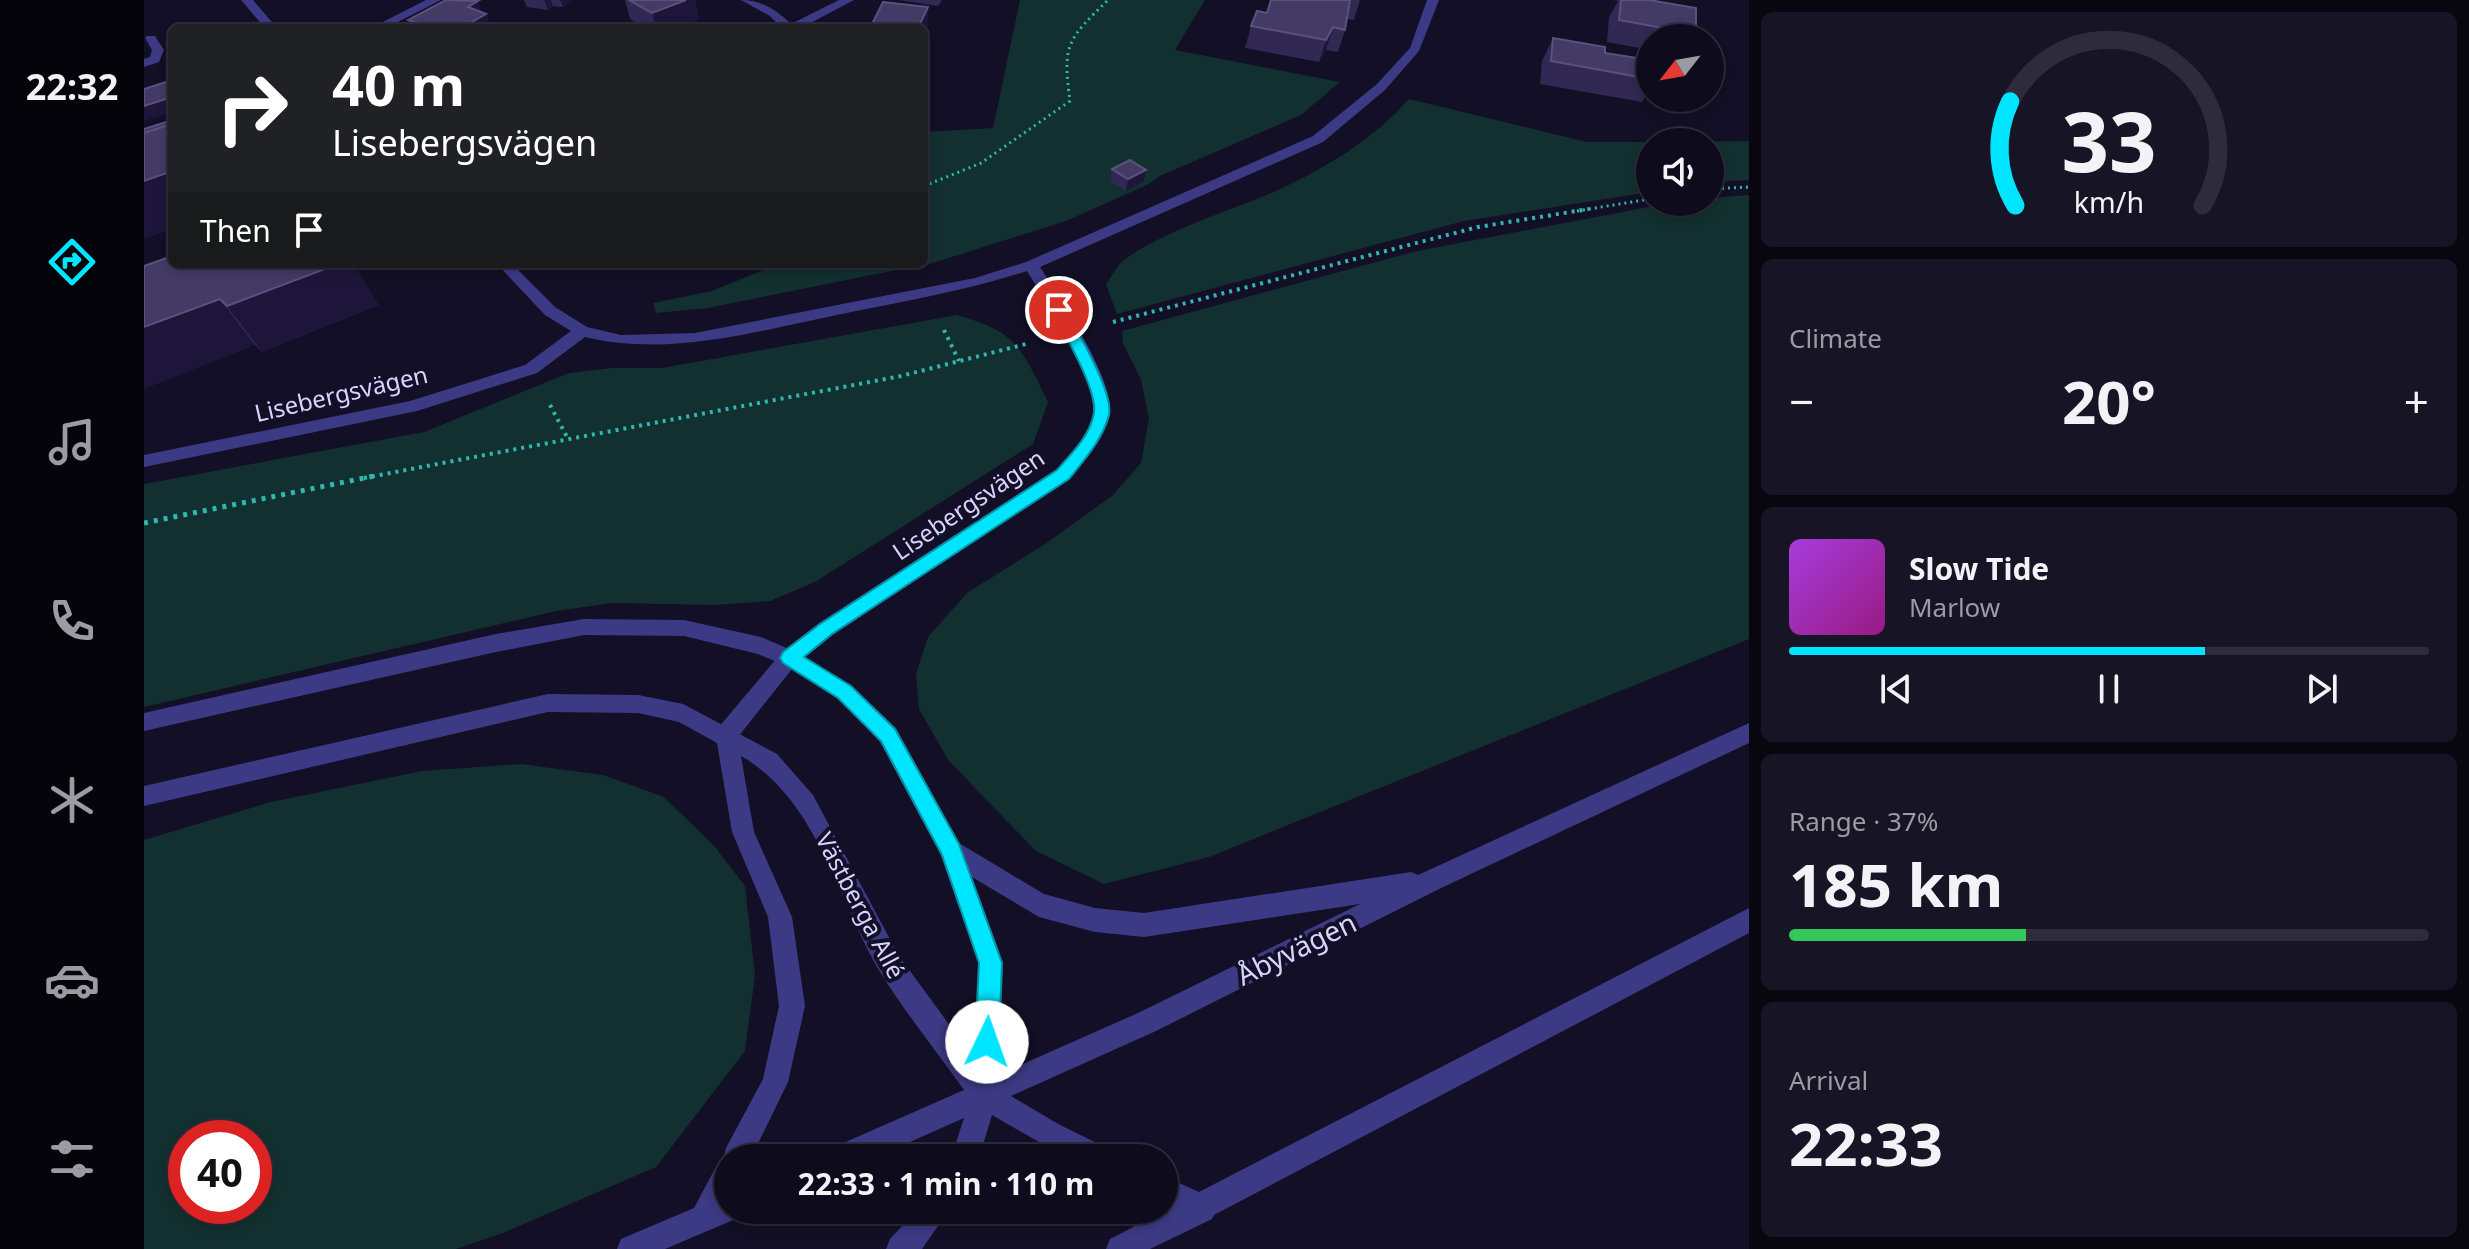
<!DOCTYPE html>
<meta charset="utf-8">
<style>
body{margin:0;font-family:"Noto Sans",sans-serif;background:#171425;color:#f1f3f6;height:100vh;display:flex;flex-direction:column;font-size:30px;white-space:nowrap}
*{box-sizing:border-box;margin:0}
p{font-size:26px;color:#9b9ba3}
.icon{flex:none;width:44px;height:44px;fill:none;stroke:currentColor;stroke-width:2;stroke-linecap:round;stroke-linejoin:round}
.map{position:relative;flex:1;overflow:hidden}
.side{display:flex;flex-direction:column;gap:12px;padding:12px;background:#08060f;width:720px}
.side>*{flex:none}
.guide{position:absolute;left:24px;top:24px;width:760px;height:244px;border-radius:12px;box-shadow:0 4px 12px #0003,0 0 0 2px #2e2b3b;background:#202124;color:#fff;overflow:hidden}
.needle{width:52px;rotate:239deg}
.buttons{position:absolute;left:1492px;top:24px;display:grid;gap:16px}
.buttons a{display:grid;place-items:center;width:88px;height:88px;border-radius:50%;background:#0e0b1c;box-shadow:0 4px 12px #0003,0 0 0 2px #2e2b3b;font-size:40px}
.speed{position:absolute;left:24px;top:1120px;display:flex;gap:16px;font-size:40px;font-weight:700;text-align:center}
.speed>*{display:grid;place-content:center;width:104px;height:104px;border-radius:50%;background:#0e0b1c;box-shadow:0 4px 12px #0003,0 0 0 2px #2e2b3b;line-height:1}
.speed .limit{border:12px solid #d22;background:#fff;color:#111}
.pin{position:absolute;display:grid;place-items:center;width:68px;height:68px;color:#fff;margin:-34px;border:4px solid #fff;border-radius:50%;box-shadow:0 2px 8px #0007}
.me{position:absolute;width:88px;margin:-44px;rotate:3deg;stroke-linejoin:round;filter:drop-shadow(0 0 6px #0008)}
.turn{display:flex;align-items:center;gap:28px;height:168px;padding:0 32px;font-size:36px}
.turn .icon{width:104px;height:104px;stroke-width:2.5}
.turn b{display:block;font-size:56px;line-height:68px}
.then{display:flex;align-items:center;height:76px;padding:0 32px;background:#0003;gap:16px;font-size:30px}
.big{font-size:60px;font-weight:700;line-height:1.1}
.side .tile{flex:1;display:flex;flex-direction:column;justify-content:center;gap:12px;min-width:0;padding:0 28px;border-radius:12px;background:#171425}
.side .dial{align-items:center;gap:0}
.dial svg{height:208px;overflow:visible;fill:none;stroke:#2e2b3b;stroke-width:7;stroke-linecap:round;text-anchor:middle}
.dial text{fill:#f1f3f6;stroke:none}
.song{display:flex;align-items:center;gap:24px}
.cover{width:96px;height:96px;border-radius:12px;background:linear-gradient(135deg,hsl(280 70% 55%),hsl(310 70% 35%))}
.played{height:8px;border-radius:4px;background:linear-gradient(90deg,#00e5ff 65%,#2e2b3b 65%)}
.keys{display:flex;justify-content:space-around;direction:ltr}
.heat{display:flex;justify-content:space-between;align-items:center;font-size:44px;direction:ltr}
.charge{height:12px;border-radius:6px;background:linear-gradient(90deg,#34c759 37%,#2e2b3b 0)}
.trip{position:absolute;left:570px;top:1144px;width:464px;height:80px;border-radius:40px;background:#0e0b1c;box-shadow:0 4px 12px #0003,0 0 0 2px #2e2b3b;font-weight:700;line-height:80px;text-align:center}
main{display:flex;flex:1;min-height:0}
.tab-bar{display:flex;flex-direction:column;width:144px;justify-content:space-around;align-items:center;background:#06040b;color:#9b9ba3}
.tab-bar .icon{width:56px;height:56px}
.tab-bar .active{color:#00e5ff}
.tab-bar b{font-size:36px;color:#f1f3f6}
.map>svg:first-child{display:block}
.green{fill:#12302f;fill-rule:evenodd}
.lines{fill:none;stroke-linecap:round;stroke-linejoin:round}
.path-far2{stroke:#2fb8b0;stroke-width:3;stroke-dasharray:2 4;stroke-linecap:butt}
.path-far1{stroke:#2fb8b0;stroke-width:4;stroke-dasharray:3 5;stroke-linecap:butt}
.path{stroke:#2fb8b0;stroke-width:5;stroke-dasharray:4 6;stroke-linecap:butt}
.service{fill:#3d3a85;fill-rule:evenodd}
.minor{fill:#3d3a85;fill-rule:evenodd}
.tertiary{fill:#3d3a85;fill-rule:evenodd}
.wall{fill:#312854}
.shaded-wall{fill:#1d163a}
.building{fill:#433a66;stroke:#5a527e;stroke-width:2}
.route{fill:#00e5ff;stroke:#0095a6;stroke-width:2}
.labels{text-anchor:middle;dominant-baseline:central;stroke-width:8;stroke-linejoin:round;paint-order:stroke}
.street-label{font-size:24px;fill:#d9d4ff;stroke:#130f26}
.near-street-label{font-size:28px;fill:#d9d4ff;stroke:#130f26}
</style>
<main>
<nav class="tab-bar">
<b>22:32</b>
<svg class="icon active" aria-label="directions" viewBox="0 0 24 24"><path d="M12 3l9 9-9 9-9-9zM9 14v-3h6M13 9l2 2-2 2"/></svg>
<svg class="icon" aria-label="music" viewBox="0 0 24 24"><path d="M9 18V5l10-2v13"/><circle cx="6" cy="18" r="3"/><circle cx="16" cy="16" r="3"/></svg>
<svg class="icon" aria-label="phone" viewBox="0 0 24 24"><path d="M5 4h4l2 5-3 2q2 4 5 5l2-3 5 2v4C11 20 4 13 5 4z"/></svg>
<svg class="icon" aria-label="climate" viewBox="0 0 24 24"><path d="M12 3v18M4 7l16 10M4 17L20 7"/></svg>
<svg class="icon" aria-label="car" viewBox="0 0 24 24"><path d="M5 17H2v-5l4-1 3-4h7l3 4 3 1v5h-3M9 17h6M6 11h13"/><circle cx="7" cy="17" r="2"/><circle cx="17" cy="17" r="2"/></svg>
<svg class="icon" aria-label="filters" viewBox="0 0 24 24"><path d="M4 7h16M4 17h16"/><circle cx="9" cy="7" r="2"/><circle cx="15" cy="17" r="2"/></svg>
</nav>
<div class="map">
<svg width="1605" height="1249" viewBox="0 0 1605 1249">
<rect width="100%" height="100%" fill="#130f26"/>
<g class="green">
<path d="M876,0h185l-30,50 165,32 -39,33 -141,61 -11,8 -83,37 -146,46 -2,-3h6v-132l69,-4z"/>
<path d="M1265,99l178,43h63v50l-186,29 -347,93 -11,-29c5,-8 11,-20 18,-25 42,-31 108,-49 156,-71 46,-21 96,-52 129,-90z"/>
<path d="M1605,141v39l-39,2v-40h-29z"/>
<path d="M1605,195v444l-540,218 -105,27 -68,-33 -87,-90 -30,-52 -3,-35 12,-37 39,-44 78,-49 67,-48 29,-33 8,-45 -8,-38 -18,-37 -1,-12 295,-80 258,-49h35v-4z"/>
<path d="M634,264h114l4,6 -188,38 -52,5 -3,-10 59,-12z"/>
<path d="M813,315c61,17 64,33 91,87l-15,42 -218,138 -45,19 -56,4 -102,-2 -56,8 -412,96v-223l280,-52 145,-59 43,-5h50z"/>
<path d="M377,764l82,11 61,22 51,50 30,39 10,89 -10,76 -89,116 -153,66 -47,16h-312v-409l127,-38 151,-31zM42,1138h68v68h-68z"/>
</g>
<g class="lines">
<g class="path-far2">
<path d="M780,186l57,-23 89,-62c-8,-57 -2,-62 38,-101"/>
<path d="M1566,189l39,-2"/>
<path d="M1433,211l73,-12"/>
</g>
<g class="path-far1">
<path d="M969,322l365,-95 111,-18"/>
<path d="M800,330l15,31"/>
<path d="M406,405l17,32"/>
<path d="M220,478l537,-102 129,-33"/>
</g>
<path class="path" d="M0,523l230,-47"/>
<path class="service" d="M3,36h8l9,14 -5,12 -15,5v-8l6,-2 2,-7 -7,-12z"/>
<g class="minor">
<path d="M97,0h12l24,28h-12z"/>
<path d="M282,0h15l-55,28h-15z"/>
<path d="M597,0c21,0 35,10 50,24l48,-24h15l-53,28h-19l-12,-12z"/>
<path d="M1283,0h12l-20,51 -34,39 -62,52 -283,125c20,31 71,107 70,143 0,24 -27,52 -41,69l-236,156 -37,29 -62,78 -8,3 -8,-3 -3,-7 3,-7 64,-76 37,-29 238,-154c13,-16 34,-35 36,-57 4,-33 -48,-112 -66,-141 -62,20 -126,31 -190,44 -85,17 -166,42 -252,22l-48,36 -120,38 -273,56v-12l266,-54 115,-36 46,-34 -26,-16 -48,-51h15l43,43 32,20 34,8 74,-2 280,-55 51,-16 287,-126 64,-52 33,-36z"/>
</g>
<g class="tertiary">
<path d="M440,619l100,1 77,17 35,15 56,34 44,42 63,115 85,51 51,14 49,5 267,-41 7,3 331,-152v20l-310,146 -283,142 -145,65 49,29 47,23 4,10h-44l-75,-43 -13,43h-28l13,-40 -90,40h-46l4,-10 132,-58c-27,-38 -57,-75 -82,-115 -44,-72 -63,-174 -141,-219l13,76 38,85 13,89 -17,76 -37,76h-23v52h13l-3,8 -73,31h-48l4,-10 73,-31 24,-45 5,-2 3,-13 37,-69 16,-73 -11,-89 -36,-85 -15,-89 -38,-21 -41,-9 -90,-1 -404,94v-20l404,-92 90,1 45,9 94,50 36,41 86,161 74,101 6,-94 -38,-108 -61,-113 -42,-44 -56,-34 -24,-10 -74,-18 -100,-1 -88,17 -352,79v-18l352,-79zM828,877l67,40 56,15 49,5 216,-33 -222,109 -140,62 5,-112z"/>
<path d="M1605,908v25l-535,282 -2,4 -62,30h-44l4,-10 60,-31 -6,-3v-29l35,16z"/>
<path d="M773,1210h32l-27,39h-36l4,-10z"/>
</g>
</g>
<g class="wall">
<path d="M380,0h47l-8,7 -10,-1 -5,4 -21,-3z"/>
<path d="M481,0h70l4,19 -23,9h-32l-14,-9z"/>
<path d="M755,0h43l-4,6z"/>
<path d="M1126,0h90l-6,20 -7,-1 -2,11 -7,22 -12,-2 -7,12 -74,-14 6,-22 16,-13z"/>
<path d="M1469,0h36l47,34 -2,4h-44v12l-43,-8 2,-25 9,-16z"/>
<path d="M339,13l3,1 5,14h-79l-4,-8z"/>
<path d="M1409,38l52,15 45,7v29l-8,13 -102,-18 2,-23z"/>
<path d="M968,169l34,1 -2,12 -18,9 -16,-10z"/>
<path d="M0,266l235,39 -117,47 -7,-7z"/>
</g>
<g class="shaded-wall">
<path d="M400,0h7l2,6 -5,4z"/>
<path d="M416,0h11l-8,7z"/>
<path d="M542,0h9l4,19 -23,9h-20l-4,-15z"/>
<path d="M334,1l5,14 3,-1 5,14h-30l7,-21z"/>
<path d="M784,7v22l-4,9v-10h-6z"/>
<path d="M1189,27l-7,23 -7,12 7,-22z"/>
<path d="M28,97v15l-28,9v-15z"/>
<path d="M1002,170l-2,12 -18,9 2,-12z"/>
<path d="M28,171v58l-28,10v-58z"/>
<path d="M194,264h16l25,41 -117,47 -35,-46z"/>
<path d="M76,299l35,46 -111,44v-62z"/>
</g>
<g class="building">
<path d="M302,0l32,1 -10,6 18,7 -25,14h-29l-24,-8z"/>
<path d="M485,0h57l-34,13z"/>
<path d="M1127,0h79l-5,30 -12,-3 -7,13 -75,-14 6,-15 10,2z"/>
<path d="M1477,0h28l47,8v26l-77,-14z"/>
<path d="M739,2l45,5 -10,21h-48z"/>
<path d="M1409,38l52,9v6l45,7v19l-99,-18z"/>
<path d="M28,80v17l-28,9v-17z"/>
<path d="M28,120v4l-28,9v-4z"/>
<path d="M28,124v47l-28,10v-48z"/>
<path d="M986,160l16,10 -18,9 -16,-10z"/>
<path d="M28,256v8h166l-111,42 -7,-7 -76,28v-61z"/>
</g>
<path class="route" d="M915,305l7,5c11,21 48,83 43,105 -7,25 -24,44 -40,64l-237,155 -28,23 47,29 44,43 64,115 43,119 -3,79 -4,9 -8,3 -9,-3 -3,-9 4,-79 -37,-108 -61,-114 -43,-43 -55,-35 -3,-5 3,-6 37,-28 237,-154c15,-17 33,-34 37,-57 4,-23 -31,-81 -42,-103z"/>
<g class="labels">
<g class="street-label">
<text transform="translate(197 393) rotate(-13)">Lisebergsvägen</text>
<text transform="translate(824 504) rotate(-34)">Lisebergsvägen</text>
<text transform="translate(717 905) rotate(62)">Västberga Allé</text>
</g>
<g class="near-street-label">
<text transform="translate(1152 948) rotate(-26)">Åbyvägen</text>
</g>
</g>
</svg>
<div class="buttons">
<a><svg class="needle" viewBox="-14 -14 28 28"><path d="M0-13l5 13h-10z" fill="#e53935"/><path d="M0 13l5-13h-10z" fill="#9b9ba3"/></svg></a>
<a><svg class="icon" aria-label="sound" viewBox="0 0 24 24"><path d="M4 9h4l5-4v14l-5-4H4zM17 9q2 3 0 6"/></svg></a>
</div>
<div class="speed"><div class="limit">40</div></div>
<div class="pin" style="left:915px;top:310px;background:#d93025"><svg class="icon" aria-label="arrive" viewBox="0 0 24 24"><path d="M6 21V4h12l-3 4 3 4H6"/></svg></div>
<svg class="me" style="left:843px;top:1042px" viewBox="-20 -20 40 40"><circle r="19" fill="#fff"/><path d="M0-13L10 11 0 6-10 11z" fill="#00e5ff"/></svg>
<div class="trip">22:33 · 1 min · 110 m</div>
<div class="guide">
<div class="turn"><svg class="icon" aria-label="right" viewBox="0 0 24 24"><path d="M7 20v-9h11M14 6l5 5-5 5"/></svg><div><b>40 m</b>Lisebergsvägen</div></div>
<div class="then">Then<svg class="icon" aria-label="arrive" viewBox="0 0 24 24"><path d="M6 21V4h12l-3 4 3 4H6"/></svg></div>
</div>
</div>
<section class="side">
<div class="tile dial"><svg viewBox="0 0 100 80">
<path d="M14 69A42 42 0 1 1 86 69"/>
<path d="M14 69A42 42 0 0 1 12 29" stroke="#00e5ff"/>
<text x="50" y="56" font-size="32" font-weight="700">33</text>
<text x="50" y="72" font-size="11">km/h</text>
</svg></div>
<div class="tile"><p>Climate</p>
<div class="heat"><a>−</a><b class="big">20°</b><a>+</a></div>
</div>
<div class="tile">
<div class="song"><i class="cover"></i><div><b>Slow Tide</b><p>Marlow</p></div></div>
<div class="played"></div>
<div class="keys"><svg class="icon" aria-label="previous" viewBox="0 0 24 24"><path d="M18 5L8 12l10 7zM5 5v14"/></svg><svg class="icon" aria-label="pause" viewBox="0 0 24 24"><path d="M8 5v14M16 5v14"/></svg><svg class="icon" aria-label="next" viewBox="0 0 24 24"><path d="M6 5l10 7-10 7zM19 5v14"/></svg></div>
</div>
<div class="tile"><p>Range · 37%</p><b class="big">185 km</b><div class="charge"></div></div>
<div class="tile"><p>Arrival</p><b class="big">22:33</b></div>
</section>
</main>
